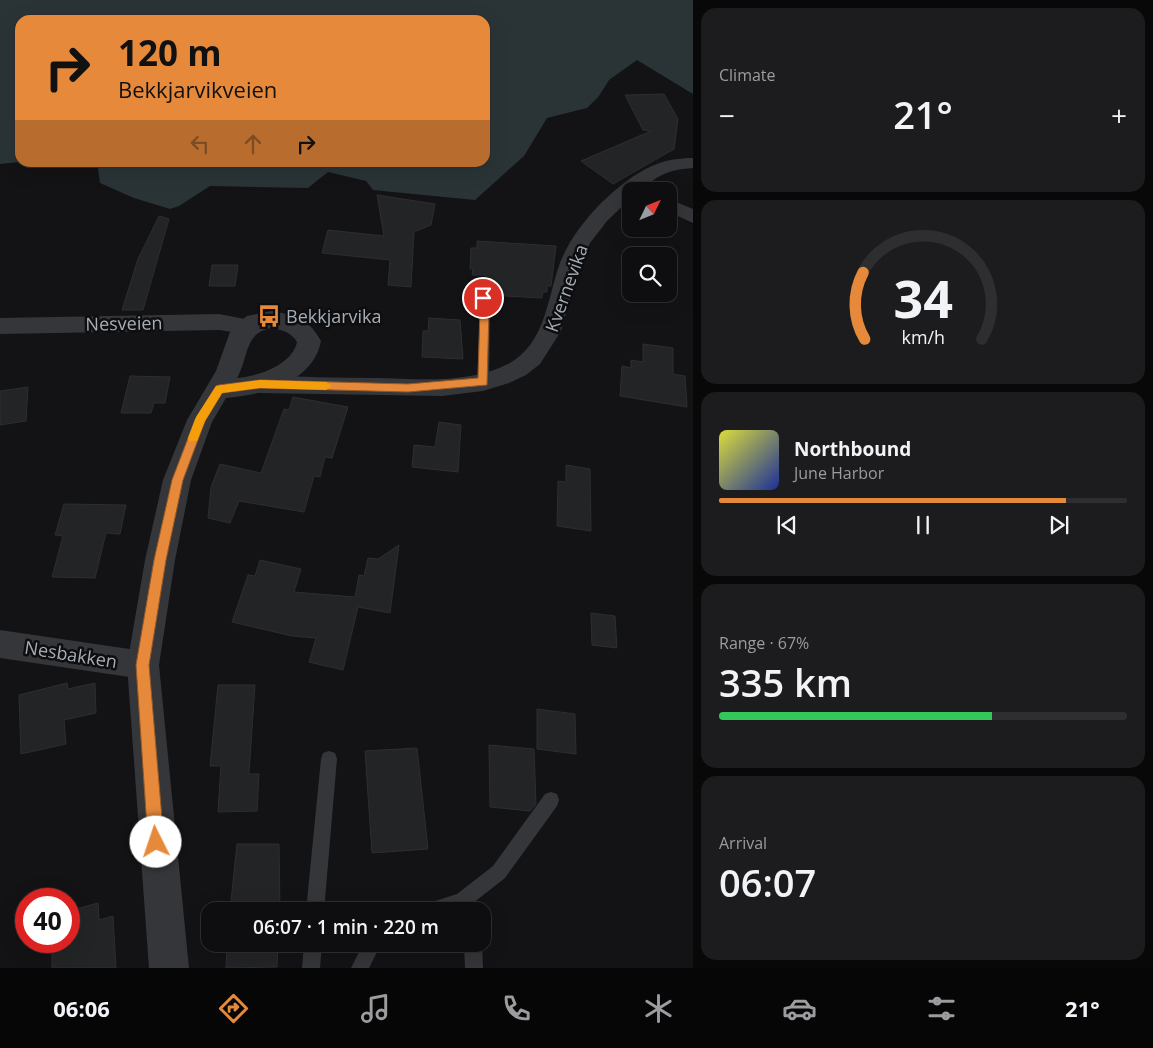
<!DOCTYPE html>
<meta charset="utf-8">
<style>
body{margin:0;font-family:"Open Sans",sans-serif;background:#1c1c1e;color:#f1f3f6;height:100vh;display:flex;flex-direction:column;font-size:19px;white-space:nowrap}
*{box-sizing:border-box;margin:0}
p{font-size:16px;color:#9b9c9f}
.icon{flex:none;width:28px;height:28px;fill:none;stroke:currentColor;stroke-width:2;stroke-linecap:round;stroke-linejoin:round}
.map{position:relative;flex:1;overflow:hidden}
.details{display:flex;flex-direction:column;gap:8px;padding:8px;background:#080809;width:460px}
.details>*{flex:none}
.top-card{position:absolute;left:15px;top:15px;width:475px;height:152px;border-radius:15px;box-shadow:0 5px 20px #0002,0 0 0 1px #2e2e30;background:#e6893a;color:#111;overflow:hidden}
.needle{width:32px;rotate:47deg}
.tools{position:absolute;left:622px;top:182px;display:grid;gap:10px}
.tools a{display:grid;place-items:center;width:55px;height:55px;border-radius:10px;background:#0e0e10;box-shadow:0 5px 20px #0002,0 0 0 1px #2e2e30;font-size:25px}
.speed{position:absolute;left:15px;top:888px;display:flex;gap:10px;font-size:25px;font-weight:700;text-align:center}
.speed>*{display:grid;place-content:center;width:65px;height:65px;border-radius:50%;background:#0e0e10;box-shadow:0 5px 20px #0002,0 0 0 1px #2e2e30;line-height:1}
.speed .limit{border:8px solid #d22;background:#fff;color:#111}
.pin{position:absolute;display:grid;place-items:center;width:42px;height:42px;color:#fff;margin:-21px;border:2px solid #fff;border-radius:50%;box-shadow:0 1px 5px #0007}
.me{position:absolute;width:55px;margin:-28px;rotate:356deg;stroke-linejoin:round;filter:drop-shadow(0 0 4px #0008)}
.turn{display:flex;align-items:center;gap:18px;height:105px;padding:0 20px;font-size:22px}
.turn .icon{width:65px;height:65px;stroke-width:2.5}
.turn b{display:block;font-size:35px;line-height:42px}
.lanes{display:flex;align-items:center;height:48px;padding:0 20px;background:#0003;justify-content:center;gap:25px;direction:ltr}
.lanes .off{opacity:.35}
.big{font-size:38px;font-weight:600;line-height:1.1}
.details .widget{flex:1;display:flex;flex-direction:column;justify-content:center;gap:8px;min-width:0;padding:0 18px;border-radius:15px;background:#1c1c1e}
.details .dial{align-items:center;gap:0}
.dial svg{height:130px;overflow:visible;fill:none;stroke:#2e2e30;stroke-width:7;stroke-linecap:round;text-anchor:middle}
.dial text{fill:#f1f3f6;stroke:none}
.song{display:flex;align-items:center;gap:15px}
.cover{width:60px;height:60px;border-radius:8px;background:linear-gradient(135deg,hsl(60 70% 55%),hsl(230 70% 35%))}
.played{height:5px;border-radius:2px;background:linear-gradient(90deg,#e6893a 85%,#2e2e30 85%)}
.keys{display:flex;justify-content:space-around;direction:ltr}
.heat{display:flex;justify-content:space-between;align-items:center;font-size:28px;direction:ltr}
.charge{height:8px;border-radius:4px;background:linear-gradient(90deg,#34c759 67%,#2e2e30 0)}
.trip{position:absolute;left:201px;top:902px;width:290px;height:50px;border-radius:15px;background:#0e0e10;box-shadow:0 5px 20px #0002,0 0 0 1px #2e2e30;font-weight:600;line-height:50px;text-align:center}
.menu{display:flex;height:80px;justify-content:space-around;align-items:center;background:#060606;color:#9b9c9f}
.menu .icon{width:35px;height:35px}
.menu .active{color:#e6893a}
.menu b{font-size:22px;color:#f1f3f6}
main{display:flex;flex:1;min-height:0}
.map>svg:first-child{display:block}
.water{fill:#2a3437}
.building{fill:#232426;stroke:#2d2e31}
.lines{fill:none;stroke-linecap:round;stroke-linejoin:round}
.service{fill:#343639;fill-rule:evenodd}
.minor{fill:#343639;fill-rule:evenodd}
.tertiary{fill:#343639;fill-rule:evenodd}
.route{fill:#e6893a;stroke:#965926}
.slow{fill:#f59e0b}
.labels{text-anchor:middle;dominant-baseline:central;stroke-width:5;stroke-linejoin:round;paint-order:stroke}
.street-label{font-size:18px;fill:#a6adb4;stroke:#0e0e10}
.poi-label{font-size:18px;fill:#a6adb4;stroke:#0e0e10;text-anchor:start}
</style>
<main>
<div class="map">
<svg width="693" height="968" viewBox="0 0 693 968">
<rect width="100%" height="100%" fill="#131315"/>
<path class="water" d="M0,0h693v94l-56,-34 -28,20 -10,16 -12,12 -40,10 -23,38 -49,44 -102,-10 -7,-9 -38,-9 -20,16 -98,-2 -31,20 -9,3 -36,-11 -34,-15 -2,-14 2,-6 385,-1v-142h-465v142l-20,2z"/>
<g class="building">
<path d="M664,94l14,25 -4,30 -61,35 -32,-23 70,-30 -8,-1 -18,-35z"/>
<path d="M377,195l58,9 -4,21 -17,7 -3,55 -23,-2 2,-25 -68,-7 6,-23 56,6z"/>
<path d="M159,216l10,3 -26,91h-21l16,-51z"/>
<path d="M477,241l79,5 -5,40h-4v6h-4l-1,6 -55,-3 -2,-20h-13l1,-6h-3l1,-21h6z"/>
<path d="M212,265h26l-3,21h-26z"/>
<path d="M429,318l31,2 3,39 -41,-2 1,-26h5z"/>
<path d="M643,344l30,4v26l12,2 2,31 -67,-11 2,-30 9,2v-8l12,2z"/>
<path d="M130,376l40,1 -5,26h-11l-3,10h-30z"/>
<path d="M28,387l-2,34 -26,4v-34z"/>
<path d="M293,397l55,10 -16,51 -7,-1 -5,20 -6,-1 -10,36 -65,-11 -9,22 -22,-5 3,-31 9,-23 41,9 23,-64 5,1z"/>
<path d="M439,422l22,3 -3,47 -46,-5 2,-22 21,2z"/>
<path d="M566,465l24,4 1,62 -34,-5 1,-45 8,1z"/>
<path d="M64,504l62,1 -6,29 -14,-1 -11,45 -43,-1 11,-41 -8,-1z"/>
<path d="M399,545l-9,68 -32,-6 -15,63 -34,-8 7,-24 -24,-2 -60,-14 16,-47 7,1 5,-16 41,9 -7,23 61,5 4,-22 5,1 4,-18 10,1z"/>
<path d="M591,613l24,3 2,32 -25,-3z"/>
<path d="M67,683l1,6 27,-6 1,30 -32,7 2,24 -45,10 -2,-59z"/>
<path d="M218,685h37l-6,89h10l-2,37 -39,1 3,-46h-11z"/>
<path d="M537,709l38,5 1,40 -39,-5z"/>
<path d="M489,745l45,4 2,55 -6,7 -40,-4z"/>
<path d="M417,748l11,101 -56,4 -7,-102z"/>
<path d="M237,844h42l1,67h-50z"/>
<path d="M98,903l1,17 14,-4 3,52h-64v-27h17v-30z"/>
<path d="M227,944h51l-1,23 -51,1z"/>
</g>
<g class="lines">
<g class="service">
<path d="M483,294l5,4 2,10 -1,74 -6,4 -6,-4 3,-74 -2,-10z"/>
<path d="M329,751l6,2 2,6 -13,152h-18l15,-152 2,-6z"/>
<path d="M551,792l6,2 2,6 -2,6 -52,72 -37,29 -6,3 -42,1 3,-6 34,-11 36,-28 52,-72z"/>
<path d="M304,944h18l-2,24h-18z"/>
<path d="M363,944h18l-12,24h-18z"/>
<path d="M464,944h18l1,24h-18z"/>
</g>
<g class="minor">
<path d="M693,158v10c-11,1 -21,2 -31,7 -11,5 -19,16 -31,16v7l-24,23 -17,22 -10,22 -19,66 -21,33 -14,11 -17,8 -26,8 -41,5 -182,-3 -8,-3 -3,-6 3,-6 8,-3c39,2 78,3 117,3 43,1 92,6 131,-14 38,-20 39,-66 52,-101 14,-37 56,-81 92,-97 13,-6 27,-8 41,-8z"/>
<path d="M669,199l24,10v14l-24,-11z"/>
<path d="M219,314l36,7 3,5 -3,5 -8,3 -28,-4 -219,4v-16z"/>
<path d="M0,630l143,21 10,4 5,10 -5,10 -10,4 -143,-21z"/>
</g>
<path class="tertiary" d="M272,311c25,5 36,7 49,30 -8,42 -59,54 -95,57l-14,24 -21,58 -16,80 -16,105 30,303h-40l-22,-303 18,-105 18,-80 24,-60 29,-49 14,-39 4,-6 13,-10zM272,328c10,2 19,4 25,14 -5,23 -38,34 -60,36 12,-21 7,-46 35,-50z"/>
</g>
<path class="route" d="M483,295l4,3 2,10 -2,77 -79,7 -148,-4 -38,5 -17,28 -22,59 -17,80 -17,105 15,177 -3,5 -5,2 -5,-2 -3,-5 -12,-177 18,-105 18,-80 23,-60 21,-34 3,-1 41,-5 148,4 70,-6 2,-70 -2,-10z"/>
<path class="slow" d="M260,380l66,2 6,4 -6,4 -66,-2 -38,5 -17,28 -8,20h-8l-1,-3 8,-21 20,-31z"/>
<defs>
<symbol id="bus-bare" viewBox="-9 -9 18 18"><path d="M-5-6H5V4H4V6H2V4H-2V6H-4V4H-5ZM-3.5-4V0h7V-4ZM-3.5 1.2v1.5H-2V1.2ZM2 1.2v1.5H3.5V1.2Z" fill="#e6893a" stroke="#0e0e10" stroke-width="2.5" paint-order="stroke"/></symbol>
</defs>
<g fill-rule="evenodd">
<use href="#bus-bare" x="253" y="300" width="32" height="32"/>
</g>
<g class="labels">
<g class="street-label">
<text transform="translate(566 288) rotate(-70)">Kvernevika</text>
<text transform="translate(124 323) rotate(-1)">Nesveien</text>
<text transform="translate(71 654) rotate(9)">Nesbakken</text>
</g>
<g class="poi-label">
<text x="286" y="316">Bekkjarvika</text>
</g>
</g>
</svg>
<div class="tools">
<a><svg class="needle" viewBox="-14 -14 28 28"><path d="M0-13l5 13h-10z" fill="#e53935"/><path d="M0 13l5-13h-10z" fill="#9b9c9f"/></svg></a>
<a><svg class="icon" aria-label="search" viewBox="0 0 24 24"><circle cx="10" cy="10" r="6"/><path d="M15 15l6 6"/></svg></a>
</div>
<div class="speed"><div class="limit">40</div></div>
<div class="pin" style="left:483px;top:298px;background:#d93025"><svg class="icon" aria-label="arrive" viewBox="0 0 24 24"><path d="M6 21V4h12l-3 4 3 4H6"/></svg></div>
<svg class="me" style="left:156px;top:842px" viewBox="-20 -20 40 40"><circle r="19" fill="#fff"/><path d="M0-13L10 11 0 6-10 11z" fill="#e6893a"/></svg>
<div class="trip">06:07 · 1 min · 220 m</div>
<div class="top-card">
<div class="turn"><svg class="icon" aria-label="right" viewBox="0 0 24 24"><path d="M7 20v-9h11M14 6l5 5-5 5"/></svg><div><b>120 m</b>Bekkjarvikveien</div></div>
<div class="lanes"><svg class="icon off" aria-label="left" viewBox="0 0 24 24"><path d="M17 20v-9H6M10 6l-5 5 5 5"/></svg><svg class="icon off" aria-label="ahead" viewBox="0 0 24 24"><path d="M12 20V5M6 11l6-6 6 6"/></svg><svg class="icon" aria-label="right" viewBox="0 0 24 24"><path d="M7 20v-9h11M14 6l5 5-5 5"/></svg></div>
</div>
</div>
<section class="details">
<div class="widget"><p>Climate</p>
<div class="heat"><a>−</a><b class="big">21°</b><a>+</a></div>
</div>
<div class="widget dial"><svg viewBox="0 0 100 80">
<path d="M14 69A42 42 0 1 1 86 69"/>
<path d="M14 69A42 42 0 0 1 13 28" stroke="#e6893a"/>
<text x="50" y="56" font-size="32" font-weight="700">34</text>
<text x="50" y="72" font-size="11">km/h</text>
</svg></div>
<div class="widget">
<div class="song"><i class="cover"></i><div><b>Northbound</b><p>June Harbor</p></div></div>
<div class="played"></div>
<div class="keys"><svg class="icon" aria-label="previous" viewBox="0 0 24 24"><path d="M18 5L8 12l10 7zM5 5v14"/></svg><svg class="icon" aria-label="pause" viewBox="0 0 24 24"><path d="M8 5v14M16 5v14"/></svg><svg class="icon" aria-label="next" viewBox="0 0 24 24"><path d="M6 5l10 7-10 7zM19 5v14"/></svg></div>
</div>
<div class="widget"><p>Range · 67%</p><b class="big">335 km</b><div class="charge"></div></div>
<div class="widget"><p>Arrival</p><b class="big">06:07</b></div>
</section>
</main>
<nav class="menu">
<b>06:06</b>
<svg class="icon active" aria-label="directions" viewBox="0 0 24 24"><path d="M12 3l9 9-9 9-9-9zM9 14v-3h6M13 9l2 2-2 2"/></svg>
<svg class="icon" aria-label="music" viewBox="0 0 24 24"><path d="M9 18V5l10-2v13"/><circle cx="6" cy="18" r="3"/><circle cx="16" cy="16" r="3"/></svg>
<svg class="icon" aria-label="phone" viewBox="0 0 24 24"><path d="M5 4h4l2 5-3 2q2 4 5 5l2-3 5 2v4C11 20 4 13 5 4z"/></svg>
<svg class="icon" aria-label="climate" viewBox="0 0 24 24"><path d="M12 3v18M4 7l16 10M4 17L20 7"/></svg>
<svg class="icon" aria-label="car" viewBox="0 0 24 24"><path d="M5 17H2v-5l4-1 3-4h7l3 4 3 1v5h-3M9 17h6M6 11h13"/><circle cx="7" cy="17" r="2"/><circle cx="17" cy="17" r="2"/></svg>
<svg class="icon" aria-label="filters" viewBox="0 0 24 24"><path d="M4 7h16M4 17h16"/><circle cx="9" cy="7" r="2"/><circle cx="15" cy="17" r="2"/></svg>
<b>21°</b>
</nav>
